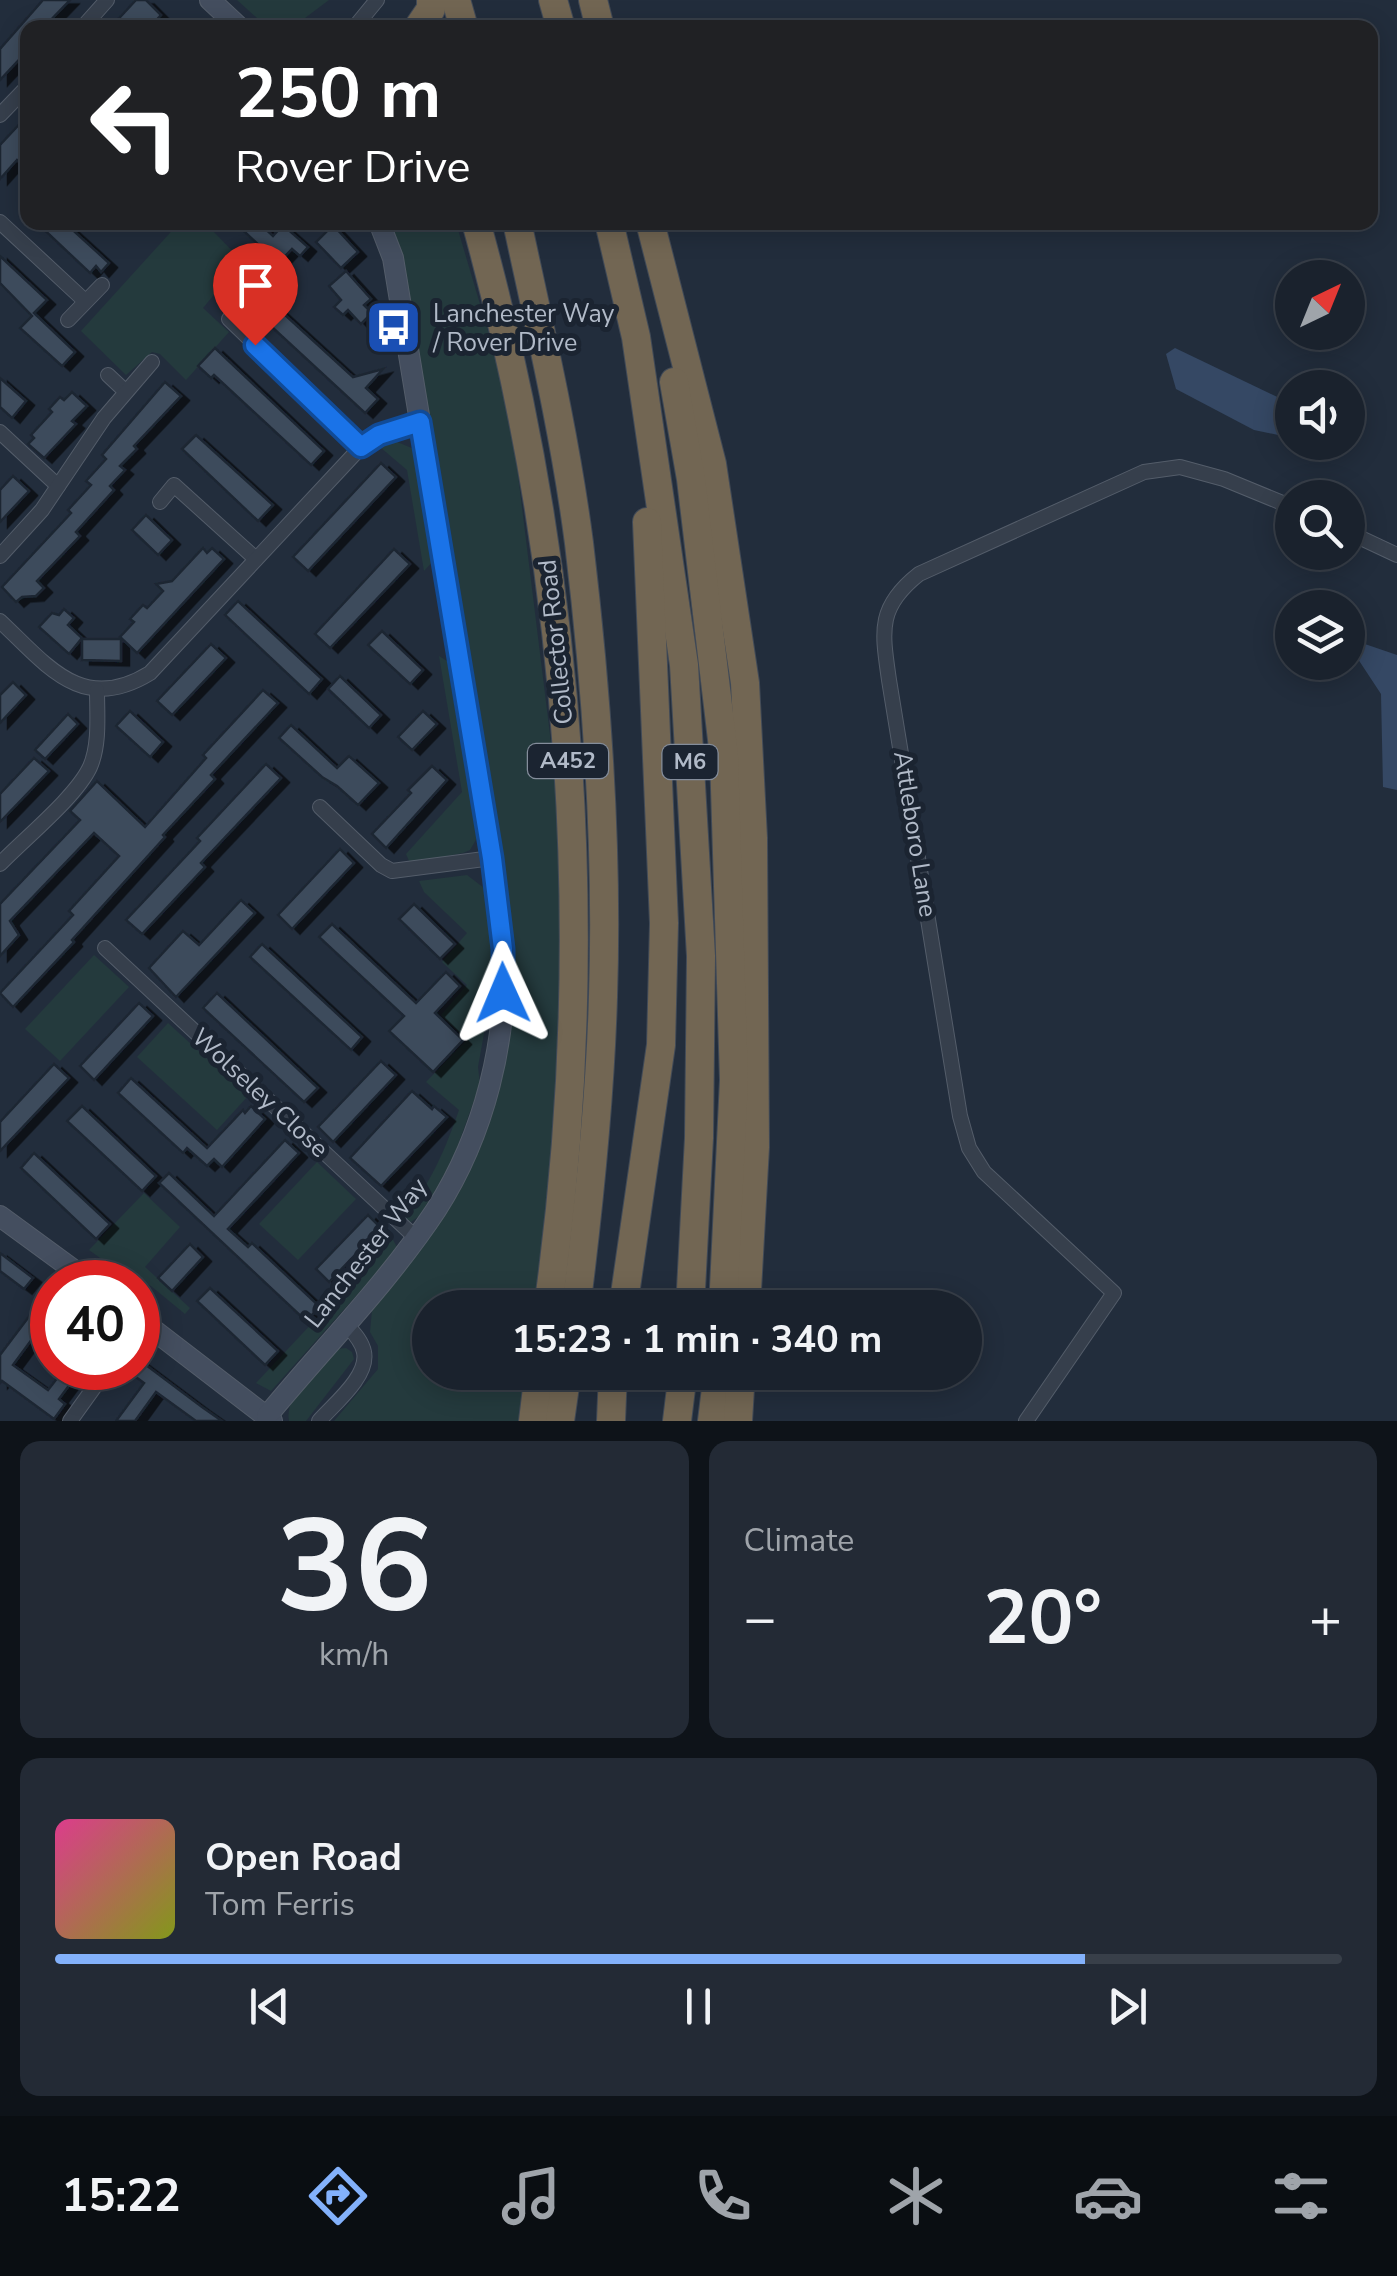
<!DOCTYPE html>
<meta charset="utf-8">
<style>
body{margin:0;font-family:"Nunito Sans",sans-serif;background:#232a35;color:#f1f3f6;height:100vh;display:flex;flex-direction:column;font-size:38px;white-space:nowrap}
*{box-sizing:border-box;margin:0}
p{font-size:32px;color:#9fa4aa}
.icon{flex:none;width:55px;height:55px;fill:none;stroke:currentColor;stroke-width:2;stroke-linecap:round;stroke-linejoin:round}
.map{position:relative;height:1421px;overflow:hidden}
.details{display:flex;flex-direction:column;gap:20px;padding:20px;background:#0e1319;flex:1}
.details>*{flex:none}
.banner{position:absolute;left:20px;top:20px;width:1358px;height:210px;border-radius:20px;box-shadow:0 5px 25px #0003,0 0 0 2px #383f49;background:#202124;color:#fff;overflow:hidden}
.needle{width:65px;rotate:43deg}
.tools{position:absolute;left:1275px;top:260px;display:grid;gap:20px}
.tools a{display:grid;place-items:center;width:90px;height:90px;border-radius:50%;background:#1a222d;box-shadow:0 5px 25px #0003,0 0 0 2px #383f49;font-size:50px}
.speed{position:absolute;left:30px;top:1260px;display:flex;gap:20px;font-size:50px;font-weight:700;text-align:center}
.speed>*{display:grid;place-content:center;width:130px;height:130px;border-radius:50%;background:#1a222d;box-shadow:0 5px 25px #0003,0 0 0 2px #383f49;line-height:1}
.speed .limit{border:15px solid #d22;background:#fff;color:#111}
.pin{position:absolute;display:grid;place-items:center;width:85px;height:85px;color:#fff;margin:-102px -42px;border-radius:50% 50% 50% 0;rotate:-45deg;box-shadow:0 0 10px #0007}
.pin .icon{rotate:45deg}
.me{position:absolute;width:110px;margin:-55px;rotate:359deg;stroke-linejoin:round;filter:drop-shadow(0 0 8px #0008)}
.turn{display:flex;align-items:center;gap:35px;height:210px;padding:0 50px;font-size:45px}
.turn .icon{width:130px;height:130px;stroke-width:2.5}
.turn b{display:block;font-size:70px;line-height:85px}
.big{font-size:75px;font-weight:700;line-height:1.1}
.details .card{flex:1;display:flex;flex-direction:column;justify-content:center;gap:15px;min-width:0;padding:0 35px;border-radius:20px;background:#232a35}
.details .dial{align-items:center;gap:0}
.dial b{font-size:130px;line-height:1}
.song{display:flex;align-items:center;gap:30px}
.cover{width:120px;height:120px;border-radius:15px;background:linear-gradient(135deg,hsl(330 70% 55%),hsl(70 70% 35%))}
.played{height:10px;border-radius:5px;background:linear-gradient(90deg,#83b1fb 80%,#383f49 80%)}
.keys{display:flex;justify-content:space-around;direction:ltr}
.heat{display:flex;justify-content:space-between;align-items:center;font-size:55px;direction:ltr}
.details .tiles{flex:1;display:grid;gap:20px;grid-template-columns:1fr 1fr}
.card:last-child{grid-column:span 2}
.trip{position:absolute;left:412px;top:1290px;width:570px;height:100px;border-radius:50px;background:#1a222d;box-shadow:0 5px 25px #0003,0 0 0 2px #383f49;font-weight:700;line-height:100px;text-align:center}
.menu{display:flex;height:160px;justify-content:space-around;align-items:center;background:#0a0e12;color:#9fa4aa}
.menu .icon{width:70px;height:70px}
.menu .selected{color:#83b1fb}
.menu b{font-size:45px;color:#f1f3f6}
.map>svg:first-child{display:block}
.green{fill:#243a3d}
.water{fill:#354864}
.building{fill:#3e4b5b;stroke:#1d2633;stroke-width:2.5;filter:url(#shadow)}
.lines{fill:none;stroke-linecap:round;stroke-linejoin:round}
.street-casing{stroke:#545d6a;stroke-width:16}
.secondary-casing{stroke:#545d6a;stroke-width:22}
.highway-casing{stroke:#414a57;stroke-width:30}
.street{stroke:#363f4c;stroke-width:14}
.secondary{stroke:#444e5f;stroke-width:20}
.highway{stroke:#726653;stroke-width:28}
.route-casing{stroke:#114b97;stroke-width:25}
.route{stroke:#1a73e8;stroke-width:18}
.labels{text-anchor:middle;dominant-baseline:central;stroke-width:10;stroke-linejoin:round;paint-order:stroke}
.shield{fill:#1b2431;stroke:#848d9b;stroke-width:2.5}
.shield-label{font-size:22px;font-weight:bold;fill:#b1bac8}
.poi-label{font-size:25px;fill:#b1bac8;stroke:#1b2431;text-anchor:start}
.street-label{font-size:25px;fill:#b1bac8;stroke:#1b2431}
</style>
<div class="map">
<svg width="1397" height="1421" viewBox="0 0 1397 1421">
<defs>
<filter id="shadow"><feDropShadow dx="8" dy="4.5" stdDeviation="0" flood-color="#0009"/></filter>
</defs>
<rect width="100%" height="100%" fill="#222d3c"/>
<g class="green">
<path d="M237,0h92l-36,27 -25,1z"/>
<path d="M179,223h9l10,8 12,-3 32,33 -39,47 26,24 -43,48 -26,-26 -8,-2 -26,23 -45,-44z"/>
<path d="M388,223h68l53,179 56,454 -3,147 -12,201 -10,103 -110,1v64l98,1 -10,48h-184l44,-52v-23l-8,-14 2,-22 71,-92 67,-229z"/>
<path d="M395,441l19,8 4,15 16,96 -10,11 -17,-101 -27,-23z"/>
<path d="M439,656l8,5 30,177 -7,12 -7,3 -53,10 -4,-9 56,-62z"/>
<path d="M467,875l17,13 8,59v42l-14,78 2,17 -31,86 -30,46 -8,6 -8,-6c27,-29 43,-69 56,-106l-33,-28 41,-42 -26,-25 26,-30 -25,-23 25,-29 -43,-41 -5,-11z"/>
<path d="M94,955l35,32 -69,74 -35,-32z"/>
<path d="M168,1023l80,73 -31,34 -80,-73z"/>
<path d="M317,1162l39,37 -58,61 -39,-36z"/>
<path d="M144,1193l36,34 -35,40 45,41 -5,6 -34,-28 -41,-21 -21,-15z"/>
<path d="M392,1238l6,11 -127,142 -15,-8z"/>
<path d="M346,1348l6,4 2,7 -48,62h-17c-5,-27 31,-54 48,-72z"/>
</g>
<g class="water">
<path d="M1175,348l117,56v23l-4,10 -34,-7 -78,-41 -10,-35z"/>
<path d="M1362,643l35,12v135l-14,-3 -2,-93 -25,-38z"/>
</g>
<g class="building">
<path d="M43,0h27l-27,28h-15v22l-28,30v-31z"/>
<path d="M136,0h10l15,15 -12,13h-39z"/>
<path d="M28,115v55l-11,-10 -17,19v-34z"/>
<path d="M36,222h28l45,41 -8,9 -5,-6 -6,7z"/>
<path d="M234,222h24l15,14 10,-11 25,22 -8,9 -8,-7 -24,25 -17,-16 10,-11z"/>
<path d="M333,225l25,27 -17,16 -25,-26z"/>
<path d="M0,256l47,44 -13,13 41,39 -13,14 -42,-38 12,-12 -32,-33z"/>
<path d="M346,271l25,28 -7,6 8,8 -11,11 -13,-14 -5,5 -9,-8 7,-7 -12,-14z"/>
<path d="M272,303l81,74 30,-8 -17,19 12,11 -13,14 -105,-97z"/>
<path d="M215,348l109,103 -13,14 -97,-90 -3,3 -13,-12z"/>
<path d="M0,378l26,23 -14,17 -12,-11z"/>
<path d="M165,382l16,14 -47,50 3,3 -17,17 5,4 -15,16 4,4 -38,42 4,4 -43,45 7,7 -8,8 -14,1 -6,5 -14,-15 69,-74 -3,-3 23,-25 -5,-4 20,-22 -4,-4z"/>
<path d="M72,392l15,14 -15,15 4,3 -32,34 -16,-14 6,-6 -3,-3 21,-23 -3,-3 11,-12 4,3z"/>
<path d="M196,435l77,70 -15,16 -76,-72z"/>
<path d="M381,463l15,14 -88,94 -15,-14z"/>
<path d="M13,476l16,15 -29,31v-32z"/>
<path d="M146,515l26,25 -14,15 -26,-25z"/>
<path d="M203,548l4,5 5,-5 12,11 -87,94 -17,-16 14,-15 -4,-3 13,-14 4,3 16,-17 -7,-7 16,-3z"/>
<path d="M394,549l16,15 -80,84 -15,-14z"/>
<path d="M238,601l84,78 -13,15 -84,-79z"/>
<path d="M64,609l10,9 -6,7 14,13 -13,16 -30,-27 13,-14 7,2z"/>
<path d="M382,631l41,39 -13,14 -42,-39z"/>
<path d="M82,639h39v22l-39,-1z"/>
<path d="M211,644l15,14 -54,57 -15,-14z"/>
<path d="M340,676l41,39 -12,13 -41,-39z"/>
<path d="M13,682l13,13 -26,28v-28z"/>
<path d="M263,690l15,13 -67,72 4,4 -52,56 2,2 -93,103 2,2 -61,65 -13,-14 73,-78 -4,-4 50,-55 -25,-23 -84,88 9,14 -19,21v-52l80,-84 -10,-9 27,-30 48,46 61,-69 -3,-3z"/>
<path d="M130,711l33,31 -13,15 -34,-31z"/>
<path d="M423,711l14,13 -25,26 -14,-13z"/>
<path d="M68,714l10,10 -33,35 -10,-9z"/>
<path d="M291,725l46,43 12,-12 30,27 -21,22 -21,-19 -15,-9 -43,-39z"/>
<path d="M34,758l15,13 -49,51v-28z"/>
<path d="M266,764l15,14 -80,85 4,4 -63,67 -16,-14 74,-79 -3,-3z"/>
<path d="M432,766l15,14 -61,68 -14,-14 39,-41 -3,-3z"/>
<path d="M340,849l14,14 -62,66 -14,-14z"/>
<path d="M241,900l14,13 -79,84 -27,-29 34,-37 16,14z"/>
<path d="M414,904l41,40 -15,15 -41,-40z"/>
<path d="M332,924l84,79 30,-31 14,14 -25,27 28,27 -30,32 -44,-41 15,-15 -85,-79z"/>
<path d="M262,944l100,93 -11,13 -101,-93z"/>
<path d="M217,993l101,95 -14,14 -101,-94z"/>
<path d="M139,1003l14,13 -59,64 -14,-14z"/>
<path d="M381,1061l15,14 -63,67 -15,-15z"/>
<path d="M54,1064l15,14 -69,73v-29z"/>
<path d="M131,1078l76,70 36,-38 2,3 6,-7 14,13 -43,48 -8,-8 -7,7 -20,-18 -4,5 -65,-60z"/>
<path d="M412,1091l20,18 2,-3 13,11 -66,69 -31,-28z"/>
<path d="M82,1106l74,70 -14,15 -75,-70z"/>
<path d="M285,1140l14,13 -71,76 20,18 4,-4 68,64 -14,14 -147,-138 10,-10 45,43z"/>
<path d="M34,1153l76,71 -14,15 -75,-71z"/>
<path d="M368,1215l13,13 -52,54 -13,-13z"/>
<path d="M190,1244l13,13 -31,34 -14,-13z"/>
<path d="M0,1253l33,25 -9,11 -24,-18z"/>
<path d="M52,1286v26l-39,53 35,25 17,-22h17l-23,31 6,5 -11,15 -52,-38 -2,2v-28z"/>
<path d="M210,1288l68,63 -13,14 -68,-64z"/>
<path d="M138,1359l64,48 20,14h-26l-40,-29 -21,29h-19l28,-38 -15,-11 9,-4z"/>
</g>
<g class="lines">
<defs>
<g id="street">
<path d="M82,28l25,-28"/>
<path d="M354,28l23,-28"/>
<path d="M0,115l28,-29"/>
<path d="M0,222l85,79"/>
<path d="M247,300l-18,19 132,128"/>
<path d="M68,320l34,-35"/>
<path d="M108,375l17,16"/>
<path d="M0,432l58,54"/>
<path d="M160,502l14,-17 82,74"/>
<path d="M1348,532l49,23"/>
<path d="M0,556l42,-46 62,-92 48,-56"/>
<path d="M0,621c47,44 82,94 150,52l211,-226 18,-12 41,-13"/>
<path d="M320,807l61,58 11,6 100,-13"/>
<path d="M0,864c24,-25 76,-67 90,-97 10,-23 7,-52 7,-77"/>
<path d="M105,948l310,289"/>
<path d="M70,1421l38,-53"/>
<path d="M319,1421c15,-17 50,-45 45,-69 -2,-11 -11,-20 -18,-28"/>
<path d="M1026,1421l88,-128 -130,-121 -15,-24 -9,-32 -71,-436c-7,-49 -12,-73 30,-106l225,-102 36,-5 44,12 68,28"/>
</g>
<g id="secondary">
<path d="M210,0l30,28"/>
<path d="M0,1216l90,66"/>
<path d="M138,1318l134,103"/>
<path d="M267,1416c56,-68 120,-132 169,-206 48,-75 73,-172 67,-261 -2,-30 -8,-61 -11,-91l-99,-600 -14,-36"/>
</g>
<g id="highway">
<path d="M456,0l8,28"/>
<path d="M553,0l8,28"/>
<path d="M593,0l7,28"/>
<path d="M418,28l13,-19v-9"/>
<path d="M476,222c98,354 123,723 72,1086"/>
<path d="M517,222c23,107 48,213 62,321 18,150 29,304 24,454 -3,104 -14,208 -27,311"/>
<path d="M609,222l27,115 48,328 17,291 -2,182 -9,170"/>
<path d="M650,222l62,242 33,219 8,155 2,309 -9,161"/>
<path d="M674,382l17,97 33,277 10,324 -11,228"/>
<path d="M623,1308l38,-263 3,-122 -17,-401"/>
<path d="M533,1421l6,-49"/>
<path d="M560,1421l7,-49"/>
<path d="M611,1421l2,-49"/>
<path d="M677,1421l6,-49"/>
<path d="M712,1421l6,-49"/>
<path d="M738,1421l3,-49"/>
</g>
</defs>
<use href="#street" class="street-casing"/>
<use href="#secondary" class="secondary-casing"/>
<use href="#highway" class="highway-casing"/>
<use href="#street" class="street"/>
<use href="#secondary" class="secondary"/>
<use href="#highway" class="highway"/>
</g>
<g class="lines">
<defs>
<path id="route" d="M255,345l106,102 18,-12 41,-13 72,436 11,91v44"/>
</defs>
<use href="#route" class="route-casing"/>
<use href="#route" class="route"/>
</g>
<defs>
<symbol id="bus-square" viewBox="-11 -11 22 22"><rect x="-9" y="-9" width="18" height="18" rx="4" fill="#1a4fb4" stroke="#1b2431"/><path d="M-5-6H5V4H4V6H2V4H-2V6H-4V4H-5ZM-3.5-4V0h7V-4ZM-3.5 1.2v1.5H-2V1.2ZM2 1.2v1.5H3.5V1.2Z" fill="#fff"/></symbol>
</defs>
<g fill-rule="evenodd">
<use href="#bus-square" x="362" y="296" width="63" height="63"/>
</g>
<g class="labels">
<g class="shield">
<rect x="528" y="744" width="80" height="34" rx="8"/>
<rect x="662.5" y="745" width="55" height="34" rx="8"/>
</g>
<g class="shield-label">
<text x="568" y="761">A452</text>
<text x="690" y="762">M6</text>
</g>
<g class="poi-label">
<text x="433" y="314">Lanchester Way<tspan x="433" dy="29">/ Rover Drive</tspan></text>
</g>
<g class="street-label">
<text transform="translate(556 642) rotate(-96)">Collector Road</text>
<text transform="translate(915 834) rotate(81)">Attleboro Lane</text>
<text transform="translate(260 1093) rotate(43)">Wolseley Close</text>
<text transform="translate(366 1253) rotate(-52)">Lanchester Way</text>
</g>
</g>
</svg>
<div class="tools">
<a><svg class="needle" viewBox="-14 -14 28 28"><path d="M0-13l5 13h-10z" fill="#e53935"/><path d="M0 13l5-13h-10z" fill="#9fa4aa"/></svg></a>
<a><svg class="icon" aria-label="sound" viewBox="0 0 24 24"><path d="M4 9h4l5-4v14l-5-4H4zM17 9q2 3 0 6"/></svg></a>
<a><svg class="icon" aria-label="search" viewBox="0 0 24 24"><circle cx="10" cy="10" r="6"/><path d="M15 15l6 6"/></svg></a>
<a><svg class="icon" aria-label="layers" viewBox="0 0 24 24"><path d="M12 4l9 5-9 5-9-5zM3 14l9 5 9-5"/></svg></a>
</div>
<div class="speed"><div class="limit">40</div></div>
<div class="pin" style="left:255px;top:345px;background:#d93025"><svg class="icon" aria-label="arrive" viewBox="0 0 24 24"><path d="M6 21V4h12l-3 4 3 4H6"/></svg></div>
<svg class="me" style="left:503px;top:993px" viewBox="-20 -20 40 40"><path d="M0-17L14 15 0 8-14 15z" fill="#1a73e8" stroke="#fff" stroke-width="4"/></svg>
<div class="trip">15:23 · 1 min · 340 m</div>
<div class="banner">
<div class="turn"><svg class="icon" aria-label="left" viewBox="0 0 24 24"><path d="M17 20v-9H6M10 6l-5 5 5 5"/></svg><div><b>250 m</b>Rover Drive</div></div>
</div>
</div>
<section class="details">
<div class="tiles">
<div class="card dial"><b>36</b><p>km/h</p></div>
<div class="card"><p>Climate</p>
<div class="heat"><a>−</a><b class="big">20°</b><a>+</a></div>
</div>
<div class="card">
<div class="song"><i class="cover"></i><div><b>Open Road</b><p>Tom Ferris</p></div></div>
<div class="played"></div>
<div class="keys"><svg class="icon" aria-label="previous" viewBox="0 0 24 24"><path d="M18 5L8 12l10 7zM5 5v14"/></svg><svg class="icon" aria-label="pause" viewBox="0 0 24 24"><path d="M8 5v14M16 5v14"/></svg><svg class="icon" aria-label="next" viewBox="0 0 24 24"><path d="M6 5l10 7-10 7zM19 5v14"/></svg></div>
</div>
</div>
</section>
<nav class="menu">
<b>15:22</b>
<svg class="icon selected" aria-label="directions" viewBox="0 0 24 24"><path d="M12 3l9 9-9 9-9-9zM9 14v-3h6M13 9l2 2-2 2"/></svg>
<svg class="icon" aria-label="music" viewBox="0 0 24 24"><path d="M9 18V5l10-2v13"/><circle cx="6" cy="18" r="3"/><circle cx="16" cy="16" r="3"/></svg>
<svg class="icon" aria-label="phone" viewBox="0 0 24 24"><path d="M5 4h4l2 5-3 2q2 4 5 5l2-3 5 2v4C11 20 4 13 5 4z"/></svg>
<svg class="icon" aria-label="climate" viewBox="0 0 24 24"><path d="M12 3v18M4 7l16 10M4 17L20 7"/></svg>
<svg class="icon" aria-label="car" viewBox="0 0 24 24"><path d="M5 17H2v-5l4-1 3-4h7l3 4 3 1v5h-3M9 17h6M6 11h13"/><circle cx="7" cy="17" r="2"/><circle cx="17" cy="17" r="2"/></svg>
<svg class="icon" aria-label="filters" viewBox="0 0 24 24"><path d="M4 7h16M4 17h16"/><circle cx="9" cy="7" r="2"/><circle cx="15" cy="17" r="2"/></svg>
</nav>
